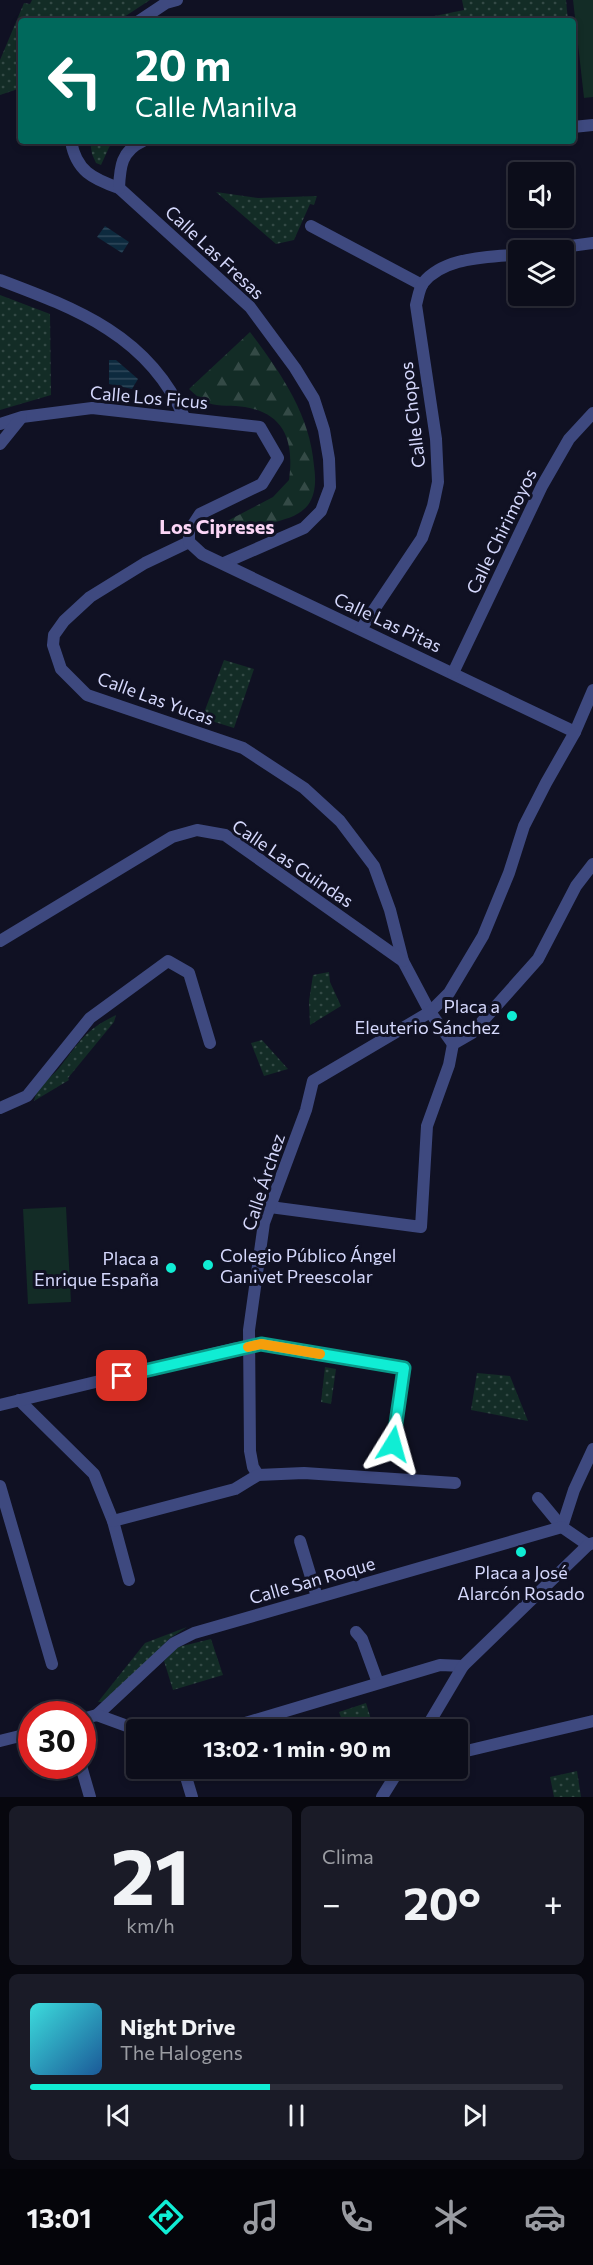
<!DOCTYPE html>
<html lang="es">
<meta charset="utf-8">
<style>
body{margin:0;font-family:Commissioner,sans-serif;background:#1a1b27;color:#f1f3f6;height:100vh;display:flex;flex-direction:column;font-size:22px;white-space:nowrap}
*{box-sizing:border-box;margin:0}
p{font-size:20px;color:#9a9ca2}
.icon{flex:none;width:33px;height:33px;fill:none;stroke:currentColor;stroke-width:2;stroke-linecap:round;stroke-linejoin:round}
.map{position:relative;height:1797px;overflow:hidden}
.side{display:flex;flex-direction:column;gap:9px;padding:9px;background:#07070e;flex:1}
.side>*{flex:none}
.banner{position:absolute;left:18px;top:18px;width:558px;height:126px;border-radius:6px;box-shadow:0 3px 9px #0003,0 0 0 2px #2c2d39;background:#00695c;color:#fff;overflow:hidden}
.tools{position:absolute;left:508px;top:162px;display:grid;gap:12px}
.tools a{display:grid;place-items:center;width:66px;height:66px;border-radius:6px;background:#0c0d1a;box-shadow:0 3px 9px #0003,0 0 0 2px #2c2d39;font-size:30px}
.speed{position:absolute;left:18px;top:1701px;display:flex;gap:12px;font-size:30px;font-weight:700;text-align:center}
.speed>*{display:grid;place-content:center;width:78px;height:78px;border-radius:50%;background:#0c0d1a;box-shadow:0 3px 9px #0003,0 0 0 2px #2c2d39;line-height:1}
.speed .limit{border:9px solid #d22;background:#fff;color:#111}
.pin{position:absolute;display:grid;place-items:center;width:51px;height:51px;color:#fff;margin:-26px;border-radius:12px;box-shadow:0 3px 9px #0006}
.me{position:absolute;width:66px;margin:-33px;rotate:8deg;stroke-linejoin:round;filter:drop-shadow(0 0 4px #0008)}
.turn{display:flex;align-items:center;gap:21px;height:126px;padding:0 18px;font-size:27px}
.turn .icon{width:78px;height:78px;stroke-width:2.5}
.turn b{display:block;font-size:42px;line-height:51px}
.big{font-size:45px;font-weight:700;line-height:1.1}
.side .card{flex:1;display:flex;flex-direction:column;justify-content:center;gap:9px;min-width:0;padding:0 21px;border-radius:9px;background:#1a1b27}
.side .dial{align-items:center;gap:0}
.dial b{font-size:78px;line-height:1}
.song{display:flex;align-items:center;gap:18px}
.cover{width:72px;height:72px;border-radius:9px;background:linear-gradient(135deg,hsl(180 70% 55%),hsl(210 70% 35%))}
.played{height:6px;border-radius:3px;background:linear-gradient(90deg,#10edd4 45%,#2c2d39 45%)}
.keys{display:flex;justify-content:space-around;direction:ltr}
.heat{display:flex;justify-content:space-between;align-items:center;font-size:33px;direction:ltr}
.side .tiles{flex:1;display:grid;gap:9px;grid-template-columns:1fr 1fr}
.card:last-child{grid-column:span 2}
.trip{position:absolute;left:126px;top:1719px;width:342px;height:60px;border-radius:6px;background:#0c0d1a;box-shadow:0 3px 9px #0003,0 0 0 2px #2c2d39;font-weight:700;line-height:60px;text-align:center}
.tab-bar{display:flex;height:96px;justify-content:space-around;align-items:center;background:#05050a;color:#9a9ca2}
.tab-bar .icon{width:42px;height:42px}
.tab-bar .active{color:#10edd4}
.tab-bar b{font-size:27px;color:#f1f3f6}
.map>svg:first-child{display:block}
.green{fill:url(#green-dots)}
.forest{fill:url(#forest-firs)}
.pitch{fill:#132c26}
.water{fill:url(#water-rules)}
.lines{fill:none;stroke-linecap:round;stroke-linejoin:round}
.minor{stroke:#3e497f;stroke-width:12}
.route-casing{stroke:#0a9a8a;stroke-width:15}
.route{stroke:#10edd4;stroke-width:10}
.slow{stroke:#f59e0b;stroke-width:10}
.poi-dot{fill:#10edd4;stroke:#101123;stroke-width:2}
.labels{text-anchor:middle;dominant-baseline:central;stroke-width:6;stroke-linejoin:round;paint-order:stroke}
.street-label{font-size:18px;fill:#d5d8fc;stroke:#101123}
.poi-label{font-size:18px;fill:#d5d8fc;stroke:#101123;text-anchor:end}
.neighbourhood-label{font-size:20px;font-weight:bold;fill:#fcd6f7;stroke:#101123}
</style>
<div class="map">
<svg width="593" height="1797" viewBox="0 0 593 1797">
<defs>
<pattern id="green-dots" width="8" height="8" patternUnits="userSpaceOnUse" patternTransform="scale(1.5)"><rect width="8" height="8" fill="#132c26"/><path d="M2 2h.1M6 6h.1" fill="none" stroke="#344a46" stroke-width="1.8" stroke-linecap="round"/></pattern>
<pattern id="forest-firs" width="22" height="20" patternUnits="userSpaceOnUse" patternTransform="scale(1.5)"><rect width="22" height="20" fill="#132c26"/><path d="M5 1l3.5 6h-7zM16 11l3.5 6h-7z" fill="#344a46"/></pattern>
<pattern id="water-rules" width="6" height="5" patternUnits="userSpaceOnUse" patternTransform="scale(1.5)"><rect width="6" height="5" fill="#0d2a3e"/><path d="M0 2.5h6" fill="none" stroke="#2f485b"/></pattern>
</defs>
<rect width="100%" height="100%" fill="#101123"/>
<g class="green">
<path d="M32,0h118l-32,21h-97v67l-21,7v-35l24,-57 6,1z"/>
<path d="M462,0h104l2,21h-158l54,-11z"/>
<path d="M90,141h22l-11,24 -5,-2 -4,-9z"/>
<path d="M216,192l42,6 59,-2 -3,9 -4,-1 -16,36 -18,4z"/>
<path d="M0,295l50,19 1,81 -51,15z"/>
<path d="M224,660l30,9 -20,59 -32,-10z"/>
<path d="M329,972l1,10 11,24 -31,19 -1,-24 4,-26z"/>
<path d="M116,1015l-2,7 -46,56 1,2 -35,21c5,-19 13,-19 25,-33 22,-27 23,-36 57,-53z"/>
<path d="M262,1040l26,29 -24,7 -13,-33z"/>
<path d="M325,1367l11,2 -5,35 -10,-2z"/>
<path d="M477,1373l33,3 18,45 -57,-11z"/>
<path d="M187,1627l-18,12 -21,22 -46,41h-4l47,-59z"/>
<path d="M211,1639l12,36 -50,15 -9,-29 14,-14z"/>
<path d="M366,1703l8,26h-29l-6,-17z"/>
<path d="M577,1771l4,26h-27l-4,-20z"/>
</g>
<path class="forest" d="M250,332c30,40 60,82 64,134 2,13 2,28 -6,39 -10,12 -23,14 -36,18 -18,6 -35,12 -53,12l-7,-6 61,-32 16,-17c5,-37 -3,-66 -44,-73 -12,-2 -26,0 -37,-4 -8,-3 -13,-9 -19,-14z"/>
<g class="pitch">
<path d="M573,0h20v97l-9,1z"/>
<path d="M66,1207l5,95 -43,2 -5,-95z"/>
</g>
<g class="water">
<path d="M105,226l24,16 -7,11 -25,-16z"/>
<path d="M109,360h7l22,19 -6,10 -23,-5z"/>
</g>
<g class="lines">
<g class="minor">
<path d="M139,21l27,-18 11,-3"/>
<path d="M573,127l20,-2"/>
<path d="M71,141c5,30 22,38 48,47l131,119 45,61 19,31 10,31 5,29 1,28 -9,24 -17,17 -80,35"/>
<path d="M119,188c1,-21 2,-37 24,-47"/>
<path d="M311,226l111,59"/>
<path d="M541,250l52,-7"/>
<path d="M0,280c77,29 149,56 184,137"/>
<path d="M0,424l22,-7 70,-9 168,19 18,31 -16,26 -62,30 -11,17v11"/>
<path d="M0,444l21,-26"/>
<path d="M189,542l-44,21 -55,34 -26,24 -10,14 -1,10 8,24 26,26 156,53 61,40 36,33 34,45 16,44 13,51 27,51 23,32"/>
<path d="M189,542l13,12 373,178"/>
<path d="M361,629l61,-91 11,-32 5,-24 -2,-43 -20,-134c2,-7 3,-16 7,-22 22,-27 65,-25 96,-29"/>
<path d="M453,673l89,-187 27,-47 24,-26"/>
<path d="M0,941l172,-104 25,-7 28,5 178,126"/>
<path d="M0,1108l27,-12 63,-78 78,-57 21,12 21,70"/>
<path d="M270,1207l151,20 6,-101 22,-61 4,-21 19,-11 66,-74 38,-73 17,-22"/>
<path d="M19,1400l75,74 19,47 16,59"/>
<path d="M0,1405l233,-56 27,-5 144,24 -11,76"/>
<path d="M258,1475l-5,-8 -3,-16 -1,-121 15,-107 42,-113 7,-29 117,-69 19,-19 34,-57 26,-63 15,-47 22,-43 29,-51 18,-42"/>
<path d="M0,1486l52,178"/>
<path d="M538,1498l24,29 26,18 5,-2"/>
<path d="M113,1521l122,-32 23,-14 46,-2 151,10"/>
<path d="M562,1527l12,-37 19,-41"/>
<path d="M300,1541l17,56"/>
<path d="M356,1632l6,7 16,44"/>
<path d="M97,1715l77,-72 20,-10 368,-106"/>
<path d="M82,1719l15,-4 41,15"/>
<path d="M222,1730l218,-65 23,1"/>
<path d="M425,1730l38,-64 125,-121"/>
<path d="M0,1741l32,-8"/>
<path d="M458,1753l135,-32"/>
<path d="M81,1766l9,31"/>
<path d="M186,1777l6,20"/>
<path d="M382,1797l18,-29"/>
</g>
</g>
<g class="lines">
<defs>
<path id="route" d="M122,1376l139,-32 143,24 -11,76"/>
</defs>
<use href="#route" class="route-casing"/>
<use href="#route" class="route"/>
<path class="slow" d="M248,1347l13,-3 59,10"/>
</g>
<g class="poi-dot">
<circle cx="512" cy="1016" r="6"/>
<circle cx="208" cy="1265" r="6"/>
<circle cx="171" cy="1268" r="6"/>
<circle cx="521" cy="1552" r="6"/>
</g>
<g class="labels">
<g class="street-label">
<text transform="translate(215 252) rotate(43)">Calle Las Fresas</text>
<text transform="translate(149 397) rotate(5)">Calle Los Ficus</text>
<text transform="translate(412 415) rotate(-97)">Calle Chopos</text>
<text transform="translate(501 531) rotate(-64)">Calle Chirimoyos</text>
<text transform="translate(388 622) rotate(25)">Calle Las Pitas</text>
<text transform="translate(156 698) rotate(20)">Calle Las Yucas</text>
<text transform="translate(293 863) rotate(34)">Calle Las Guindas</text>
<text transform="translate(263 1182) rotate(-72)">Calle Árchez</text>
<text transform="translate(312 1580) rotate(-16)">Calle San Roque</text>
</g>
<g class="poi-label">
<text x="500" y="1006">Placa a<tspan x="500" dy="21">Eleuterio Sánchez</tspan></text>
<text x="220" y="1255" text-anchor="start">Colegio Público Ángel<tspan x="220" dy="21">Ganivet Preescolar</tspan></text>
<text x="159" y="1258">Placa a<tspan x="159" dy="21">Enrique España</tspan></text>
<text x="521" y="1572" text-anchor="middle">Placa a José<tspan x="521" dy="21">Alarcón Rosado</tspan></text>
</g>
<g class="neighbourhood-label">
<text x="217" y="526">Los Cipreses</text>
</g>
</g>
</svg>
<div class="tools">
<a><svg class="icon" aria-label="sound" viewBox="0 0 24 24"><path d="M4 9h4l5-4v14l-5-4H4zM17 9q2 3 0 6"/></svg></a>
<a><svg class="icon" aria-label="layers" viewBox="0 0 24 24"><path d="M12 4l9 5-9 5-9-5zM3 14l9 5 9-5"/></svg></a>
</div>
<div class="speed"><div class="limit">30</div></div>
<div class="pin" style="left:122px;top:1376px;background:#d93025"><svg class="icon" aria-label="arrive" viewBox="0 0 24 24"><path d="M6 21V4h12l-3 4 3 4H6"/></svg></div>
<svg class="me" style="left:393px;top:1444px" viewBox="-20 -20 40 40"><path d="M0-17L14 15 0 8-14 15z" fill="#10edd4" stroke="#fff" stroke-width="4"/></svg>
<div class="trip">13:02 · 1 min · 90 m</div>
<div class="banner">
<div class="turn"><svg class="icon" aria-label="left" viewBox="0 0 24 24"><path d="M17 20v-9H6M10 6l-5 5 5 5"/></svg><div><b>20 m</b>Calle Manilva</div></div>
</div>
</div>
<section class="side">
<div class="tiles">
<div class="card dial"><b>21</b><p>km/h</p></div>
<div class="card"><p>Clima</p>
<div class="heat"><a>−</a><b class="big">20°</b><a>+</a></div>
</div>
<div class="card">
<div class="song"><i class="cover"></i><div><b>Night Drive</b><p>The Halogens</p></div></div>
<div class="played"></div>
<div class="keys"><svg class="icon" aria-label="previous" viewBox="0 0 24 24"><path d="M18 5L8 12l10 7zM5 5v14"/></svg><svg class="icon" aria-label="pause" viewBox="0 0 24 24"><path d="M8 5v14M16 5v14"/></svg><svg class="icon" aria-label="next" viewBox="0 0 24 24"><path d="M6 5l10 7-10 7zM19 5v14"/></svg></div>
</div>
</div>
</section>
<nav class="tab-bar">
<b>13:01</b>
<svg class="icon active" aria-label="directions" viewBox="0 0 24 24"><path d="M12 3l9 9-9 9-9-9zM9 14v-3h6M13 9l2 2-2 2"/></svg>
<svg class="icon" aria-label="music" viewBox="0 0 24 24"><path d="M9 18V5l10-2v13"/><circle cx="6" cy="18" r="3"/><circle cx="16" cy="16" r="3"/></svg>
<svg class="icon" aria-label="phone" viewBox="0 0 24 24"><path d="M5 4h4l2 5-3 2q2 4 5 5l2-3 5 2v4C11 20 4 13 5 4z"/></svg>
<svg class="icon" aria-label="climate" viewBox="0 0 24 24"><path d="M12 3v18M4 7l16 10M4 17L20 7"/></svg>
<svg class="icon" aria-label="car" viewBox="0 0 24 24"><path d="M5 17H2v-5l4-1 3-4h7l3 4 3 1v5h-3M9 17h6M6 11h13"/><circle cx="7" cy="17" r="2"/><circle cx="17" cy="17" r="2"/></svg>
</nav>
